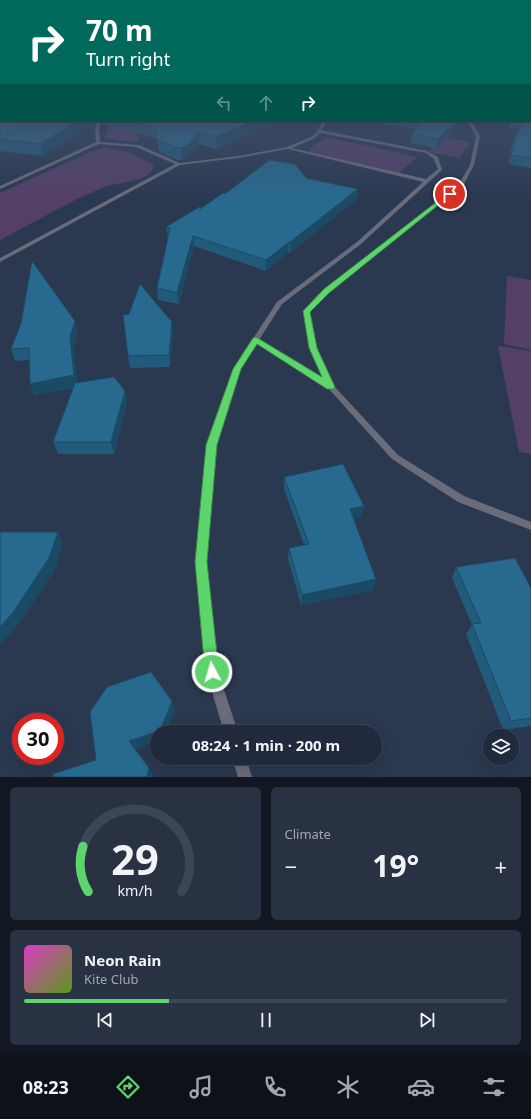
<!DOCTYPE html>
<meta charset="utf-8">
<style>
body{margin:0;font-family:"Noto Sans",sans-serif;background:#283243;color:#f1f3f6;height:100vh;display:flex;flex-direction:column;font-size:15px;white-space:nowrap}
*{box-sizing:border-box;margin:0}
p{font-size:13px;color:#a2a7af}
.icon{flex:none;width:22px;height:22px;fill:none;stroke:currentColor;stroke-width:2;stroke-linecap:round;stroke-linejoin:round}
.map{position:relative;height:777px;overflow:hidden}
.side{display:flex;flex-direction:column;gap:10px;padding:10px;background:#121721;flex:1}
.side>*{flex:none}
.guide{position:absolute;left:0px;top:0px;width:531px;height:122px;box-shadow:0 4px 16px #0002,0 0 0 1px #3d4656;background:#00695c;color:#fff;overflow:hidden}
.fabs{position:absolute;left:483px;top:729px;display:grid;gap:8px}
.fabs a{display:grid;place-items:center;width:36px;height:36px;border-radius:50%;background:#202a3c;box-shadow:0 4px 16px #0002,0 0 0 1px #3d4656;font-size:20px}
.speed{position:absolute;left:12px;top:713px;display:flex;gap:8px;font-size:20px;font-weight:700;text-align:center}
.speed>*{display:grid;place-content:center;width:52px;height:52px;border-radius:50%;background:#202a3c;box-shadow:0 4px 16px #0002,0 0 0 1px #3d4656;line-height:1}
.speed .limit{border:6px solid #d22;background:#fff;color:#111}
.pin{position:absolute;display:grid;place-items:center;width:34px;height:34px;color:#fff;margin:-17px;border:2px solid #fff;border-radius:50%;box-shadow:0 1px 4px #0007}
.me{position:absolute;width:44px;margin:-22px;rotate:354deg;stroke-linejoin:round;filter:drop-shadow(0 0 3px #0008)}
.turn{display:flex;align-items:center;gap:14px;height:84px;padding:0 20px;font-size:18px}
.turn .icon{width:52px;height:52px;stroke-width:2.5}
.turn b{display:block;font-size:28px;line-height:34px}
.lanes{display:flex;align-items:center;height:38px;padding:0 20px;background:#0003;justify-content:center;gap:20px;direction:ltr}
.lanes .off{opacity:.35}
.big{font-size:30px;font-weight:700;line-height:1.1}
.side .widget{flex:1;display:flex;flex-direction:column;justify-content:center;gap:6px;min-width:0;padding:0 14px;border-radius:6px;background:#283243}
.side .dial{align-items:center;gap:0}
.dial svg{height:104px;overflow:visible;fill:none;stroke:#3d4656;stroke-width:7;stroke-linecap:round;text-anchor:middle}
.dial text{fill:#f1f3f6;stroke:none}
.song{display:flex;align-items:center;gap:12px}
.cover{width:48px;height:48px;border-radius:6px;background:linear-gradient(135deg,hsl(310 70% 55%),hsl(90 70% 35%))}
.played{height:4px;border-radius:2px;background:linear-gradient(90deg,#5ed56c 30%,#3d4656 30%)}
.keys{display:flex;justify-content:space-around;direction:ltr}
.heat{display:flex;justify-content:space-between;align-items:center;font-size:22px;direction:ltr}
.side .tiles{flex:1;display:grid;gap:10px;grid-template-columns:1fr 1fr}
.widget:last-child{grid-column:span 2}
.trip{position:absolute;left:150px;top:725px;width:232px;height:40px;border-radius:20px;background:#202a3c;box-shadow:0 4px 16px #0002,0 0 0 1px #3d4656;font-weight:700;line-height:40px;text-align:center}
.tab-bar{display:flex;height:64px;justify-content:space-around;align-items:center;background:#0d1118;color:#a2a7af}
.tab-bar .icon{width:28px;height:28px}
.tab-bar .current{color:#5ed56c}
.tab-bar b{font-size:18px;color:#f1f3f6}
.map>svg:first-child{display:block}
.green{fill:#544067}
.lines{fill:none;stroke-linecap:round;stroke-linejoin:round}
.street{fill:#6b6c79;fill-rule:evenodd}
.wall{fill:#225a7b}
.shaded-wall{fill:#1b4a64}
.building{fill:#27698f;stroke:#1b4a64}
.route{fill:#5ed56c;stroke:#3d8a46}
</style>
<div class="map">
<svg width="531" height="777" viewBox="0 0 531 777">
<rect width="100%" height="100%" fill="#2a3850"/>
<g class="green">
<path d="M112,121l36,7 -11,5 -1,1 4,7h-19l-17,-3z"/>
<path d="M327,137l90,20 -18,16 -91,-21 6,-7z"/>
<path d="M446,138l25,4 -12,16 -30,-6 4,-4 4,1z"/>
<path d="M103,148c20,2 33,6 51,18l-3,5 -5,5 -13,5 -27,5 -31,14 -75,40v-47l86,-39z"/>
<path d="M507,276l24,4v70l-27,-6z"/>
<path d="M498,346l33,5v103l-12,-2z"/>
</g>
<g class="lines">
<g class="street">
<path d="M97,121h4l-2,7 1,14 39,3 41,18 58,-7 49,-9 26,-11 9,-12 -2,-3h4l2,3 -5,6 106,21 11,6 4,13 -81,74 -79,60 -23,36 64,38 -14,-30 -6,-37 21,-21 135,-106 11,-19 6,-29 -9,-15h4l9,15 -6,29 -11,21 -135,106 -19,19 8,37 17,38 64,69 66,41 67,26v8l-73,-28 -66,-43 -64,-71 -71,-44 -16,25 -26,76 -9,117 12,110 20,60h-14l-18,-60 -10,-110 11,-117 26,-76 44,-67 80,-60 66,-60 -135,-33 -50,9 -58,7 -180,97v-4l175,-94 -39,-17 -37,-3 -99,45v-3l96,-44 -1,-14zM320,133l106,20 8,6 4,10 -12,10 -134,-31 23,-10z"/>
<path d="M232,758h14l6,19h-14z"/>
</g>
</g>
<g class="wall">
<path d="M0,91l1,30h95l-1,2 -52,33 -43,-5z"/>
<path d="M531,91v77l-23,-4 4,-12h-2l3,-9 6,-14 -10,-1 2,-7h19z"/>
<path d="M102,121h176l-61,28 -18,-5 -9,12 -8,4 -7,-1 -16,-7 -2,-13 -55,-16z"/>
<path d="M377,121h87l-28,27 -25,-5 1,-9 4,-5 -39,-6z"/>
<path d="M306,178l51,21 -67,54 -2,-1 -22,19 -72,-25 -15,58 -21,-4 -1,-12 11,-51 -2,-10 35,-21v3l24,-15z"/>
<path d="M172,322l1,11 -3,34 -40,1 -2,-12z"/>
<path d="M78,333l-5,16 4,33 48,9 2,12 -13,51h-56l-5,-12 20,-54 -39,7 -5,-35 -14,1 -4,-12z"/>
<path d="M284,477l80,29 -3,11 -8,2 23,60 -3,11 -72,15 -13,-46 1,-11 15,-3 -20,-56z"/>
<path d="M456,567l75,21v138l-28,4 -37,-96 6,-9 -20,-47z"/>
</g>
<g class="shaded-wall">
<path d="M77,121h19l-1,2 -52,33 -3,-12z"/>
<path d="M252,121h26l-61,28 -1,-12z"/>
<path d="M457,121h7l-28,27 2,-9z"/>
<path d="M198,132l1,12 -9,12 -8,4 -1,-12z"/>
<path d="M358,189l-1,10 -67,54v-11z"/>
<path d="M193,236l1,10 -15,58 -2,-11z"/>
<path d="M289,242l-1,10 -22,19v-11z"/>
<path d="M75,321l3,12 -5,16 5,38 -44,8 -4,-11z"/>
<path d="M172,322l1,11 -3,34 -1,-12z"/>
<path d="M125,391l2,12 -13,51 -3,-12z"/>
<path d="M364,506l-3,11 -13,4 2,-12z"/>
<path d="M58,532l5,11 -8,27 -36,54 -19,21v-18z"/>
<path d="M376,579l-3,11 -72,15 1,-10z"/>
<path d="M172,701l3,9 -9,22h-9v10l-23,8 -5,-9z"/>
<path d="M149,768l4,7v2h-6z"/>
</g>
<g class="building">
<path d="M0,91h1v30h76l-37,23 -40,-5z"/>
<path d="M530,91h1v67l-20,-3 4,-12h-2l10,-22h-1h8z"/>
<path d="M134,121h118l-36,16 -18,-5 -9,12 -8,4 -7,-1 -17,-7 -2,-13z"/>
<path d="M422,121h35l-19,18 -26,-5z"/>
<path d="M269,160l26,4 11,14 52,11 -68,53h-1l-23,18 -73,-24 -16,57 -20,-5 13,-60 -4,-1 35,-21 -1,3 23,-16 2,1z"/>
<path d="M32,261l43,60 -5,16 4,38 -44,9 -1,-36 -18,1 10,-26z"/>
<path d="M140,284l32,38 -3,33 -41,1 -5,-41 6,-1z"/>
<path d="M114,377l11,14 -14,51h-58l22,-59z"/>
<path d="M343,464l21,42 -14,3 26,70 -74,16 -13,-47 20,-4 -25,-67z"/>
<path d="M0,532h58l-9,26 -37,56 -12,13z"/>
<path d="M515,558l16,30v130l-20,3 -39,-97 9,-1 -25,-56z"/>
<path d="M151,672l21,29 -12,30 -31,10 20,27 -2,9h-94v-3l43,-14 -6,-48 17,-25z"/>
</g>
<linearGradient id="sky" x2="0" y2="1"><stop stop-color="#171f2c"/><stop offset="0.46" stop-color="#44536f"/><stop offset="1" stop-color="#44536f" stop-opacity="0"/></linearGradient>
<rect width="531" height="200" fill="url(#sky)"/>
<path class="route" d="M448,193l4,1 -123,99 -19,19 7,36 18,39 -1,2h-7l-70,-45 -16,25 -24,76 -10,117 12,110 -2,5 -5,2 -5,-2 -2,-5 -10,-110 11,-117 27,-76 20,-31 3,-1 66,40 -13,-29 -6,-37 21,-22z"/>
</svg>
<div class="fabs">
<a><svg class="icon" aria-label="layers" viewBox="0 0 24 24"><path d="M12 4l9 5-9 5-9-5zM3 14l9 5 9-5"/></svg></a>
</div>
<div class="speed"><div class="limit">30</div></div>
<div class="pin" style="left:450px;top:194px;background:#d93025"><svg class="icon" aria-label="arrive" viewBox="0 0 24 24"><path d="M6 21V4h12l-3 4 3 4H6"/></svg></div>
<svg class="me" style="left:212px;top:672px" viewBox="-20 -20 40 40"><circle r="17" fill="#5ed56c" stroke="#fff" stroke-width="3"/><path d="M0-11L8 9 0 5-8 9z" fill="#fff"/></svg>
<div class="trip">08:24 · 1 min · 200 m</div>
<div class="guide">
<div class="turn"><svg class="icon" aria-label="right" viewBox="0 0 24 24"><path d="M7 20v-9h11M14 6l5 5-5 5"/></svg><div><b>70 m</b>Turn right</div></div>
<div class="lanes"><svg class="icon off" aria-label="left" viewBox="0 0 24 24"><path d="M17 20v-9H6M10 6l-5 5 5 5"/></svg><svg class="icon off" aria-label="ahead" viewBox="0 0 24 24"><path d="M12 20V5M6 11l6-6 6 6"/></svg><svg class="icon" aria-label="right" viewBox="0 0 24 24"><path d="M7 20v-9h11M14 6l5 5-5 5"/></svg></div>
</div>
</div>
<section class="side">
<div class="tiles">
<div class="widget dial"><svg viewBox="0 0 100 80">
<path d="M14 69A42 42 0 1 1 86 69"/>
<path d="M14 69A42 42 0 0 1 10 34" stroke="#5ed56c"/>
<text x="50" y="56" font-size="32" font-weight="700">29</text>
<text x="50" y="72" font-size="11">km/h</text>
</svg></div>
<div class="widget"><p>Climate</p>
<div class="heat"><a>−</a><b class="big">19°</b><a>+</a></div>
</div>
<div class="widget">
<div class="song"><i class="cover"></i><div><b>Neon Rain</b><p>Kite Club</p></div></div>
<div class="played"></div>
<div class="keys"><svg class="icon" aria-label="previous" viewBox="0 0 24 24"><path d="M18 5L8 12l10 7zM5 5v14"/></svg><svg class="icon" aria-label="pause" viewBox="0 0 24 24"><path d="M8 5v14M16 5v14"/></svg><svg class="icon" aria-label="next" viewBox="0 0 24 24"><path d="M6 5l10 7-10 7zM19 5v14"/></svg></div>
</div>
</div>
</section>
<nav class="tab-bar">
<b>08:23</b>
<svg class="icon current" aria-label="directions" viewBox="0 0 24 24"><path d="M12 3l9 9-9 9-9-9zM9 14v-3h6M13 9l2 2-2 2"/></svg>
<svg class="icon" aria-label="music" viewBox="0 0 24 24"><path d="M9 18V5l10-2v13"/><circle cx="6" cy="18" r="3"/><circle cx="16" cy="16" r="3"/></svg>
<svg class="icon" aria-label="phone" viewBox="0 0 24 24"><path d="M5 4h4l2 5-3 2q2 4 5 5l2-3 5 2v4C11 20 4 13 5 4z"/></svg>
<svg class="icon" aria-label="climate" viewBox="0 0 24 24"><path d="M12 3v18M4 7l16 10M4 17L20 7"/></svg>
<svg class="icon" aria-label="car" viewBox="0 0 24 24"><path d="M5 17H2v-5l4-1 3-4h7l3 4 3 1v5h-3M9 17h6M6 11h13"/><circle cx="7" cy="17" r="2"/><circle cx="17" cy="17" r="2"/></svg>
<svg class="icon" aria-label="filters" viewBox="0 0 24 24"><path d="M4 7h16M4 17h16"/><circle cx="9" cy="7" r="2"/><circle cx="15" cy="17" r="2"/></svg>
</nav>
